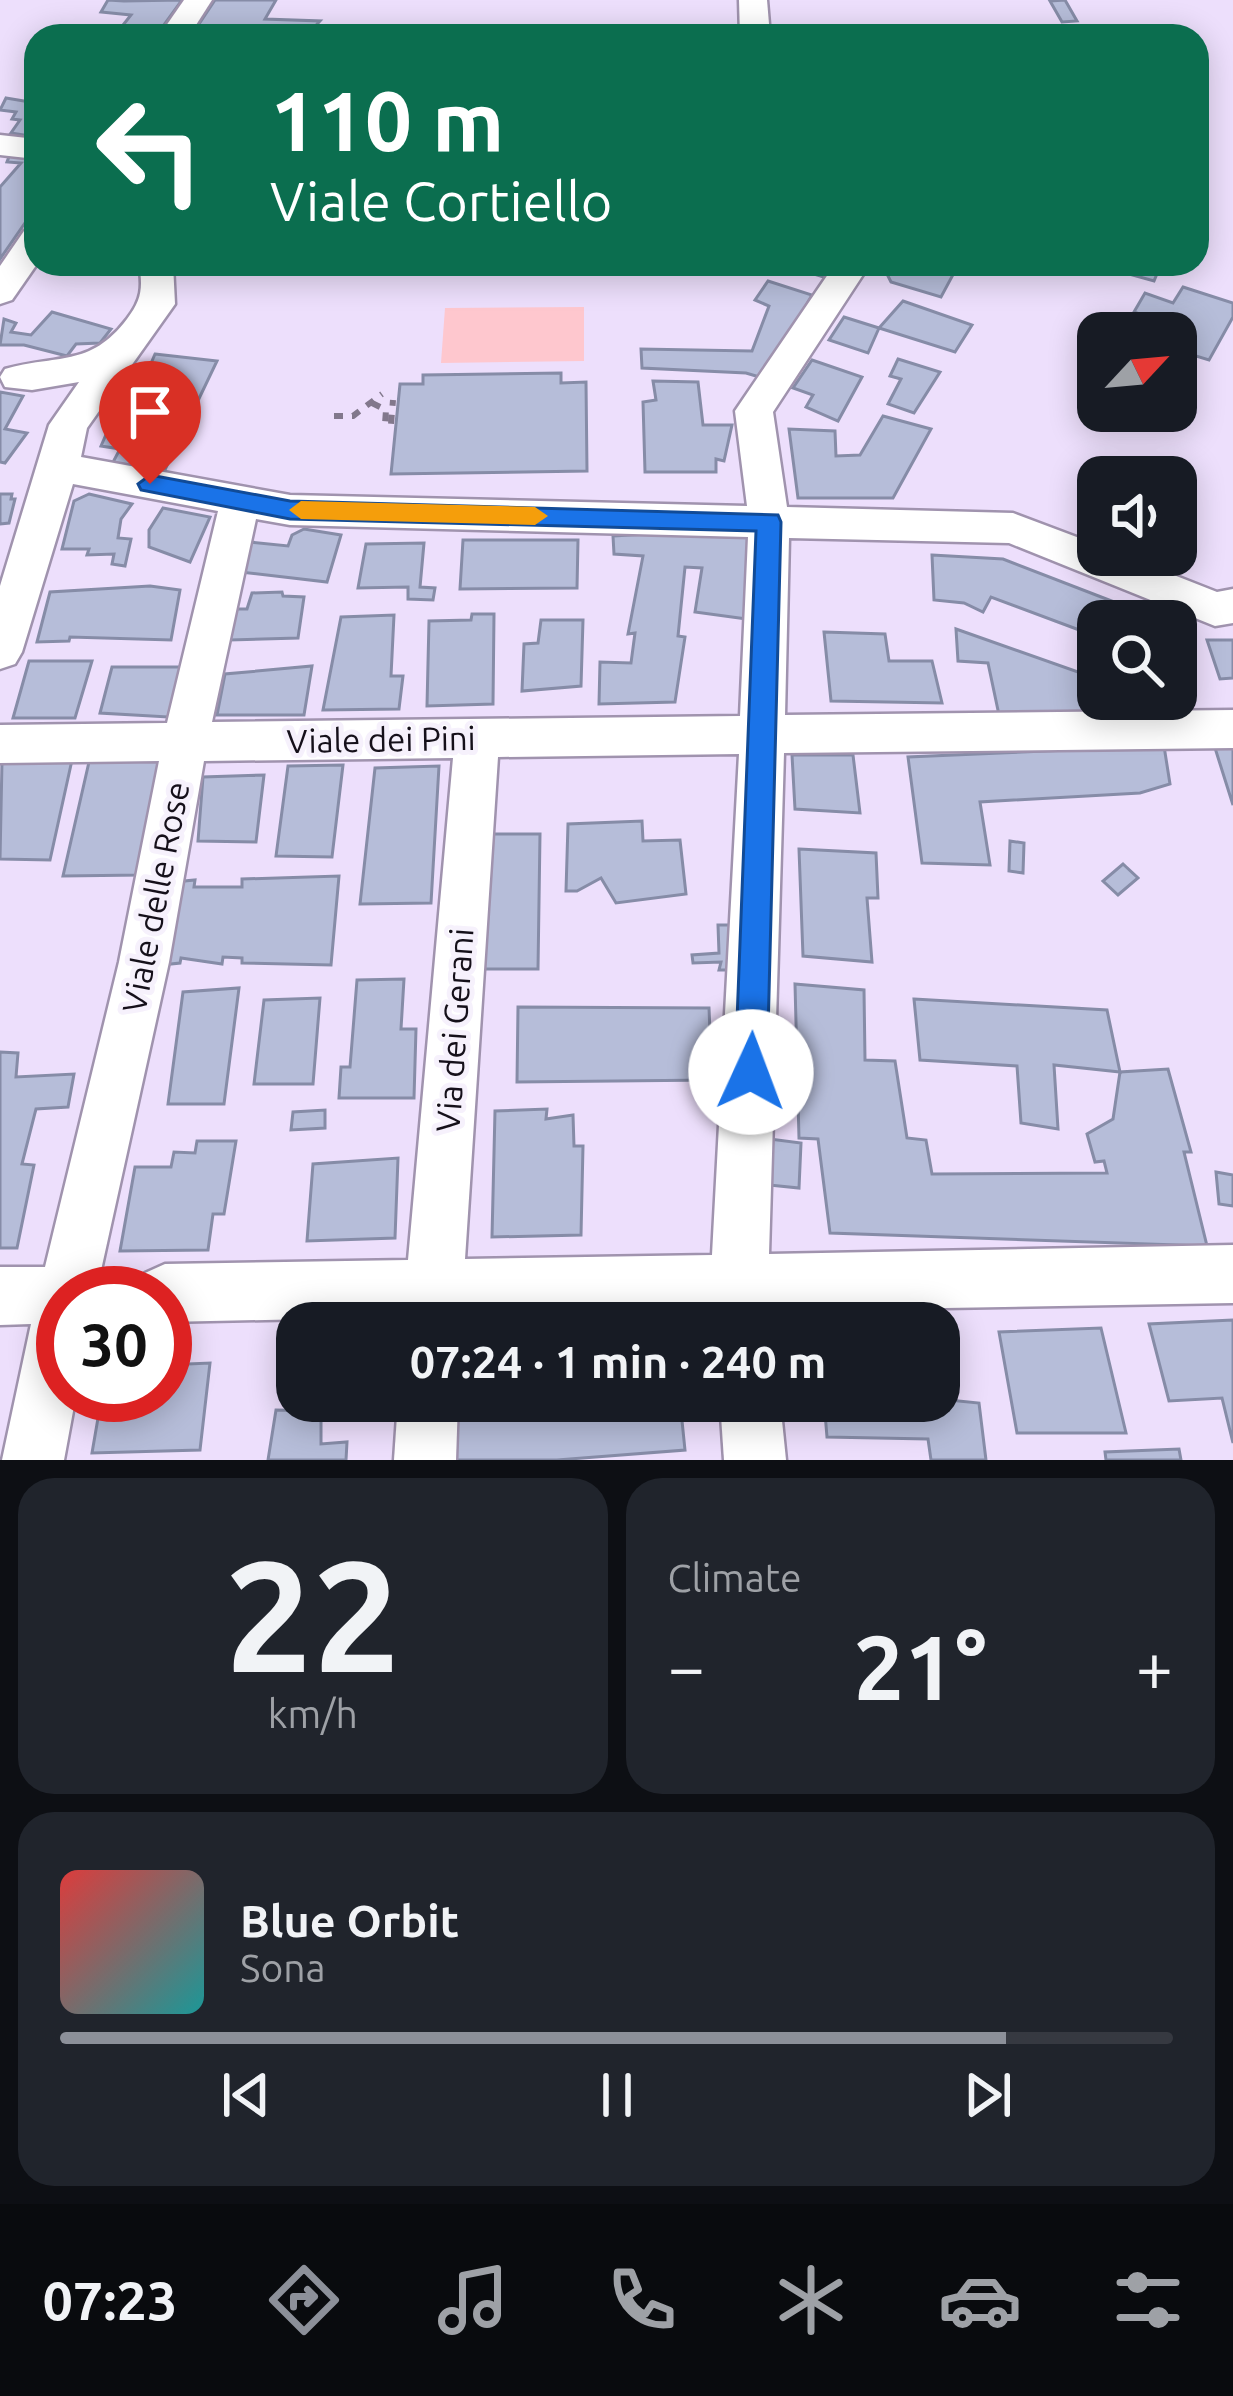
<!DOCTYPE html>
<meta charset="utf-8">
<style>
body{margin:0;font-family:Ubuntu,sans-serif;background:#20242c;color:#f1f3f6;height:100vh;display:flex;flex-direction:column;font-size:45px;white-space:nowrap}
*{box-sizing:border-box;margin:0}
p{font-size:39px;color:#9ea1a6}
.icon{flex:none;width:66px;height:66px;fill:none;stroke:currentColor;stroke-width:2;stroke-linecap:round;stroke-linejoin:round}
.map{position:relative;height:1460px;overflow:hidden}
.drawer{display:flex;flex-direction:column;gap:18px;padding:18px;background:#0d0f14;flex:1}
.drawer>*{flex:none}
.guide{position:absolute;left:24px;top:24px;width:1185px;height:252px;border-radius:36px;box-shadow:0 6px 30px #0003;background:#0b6e4f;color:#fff;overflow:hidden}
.needle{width:78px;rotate:64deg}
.buttons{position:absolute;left:1077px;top:312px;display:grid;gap:24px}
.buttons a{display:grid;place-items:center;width:120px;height:120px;border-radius:24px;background:#171b24;box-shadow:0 6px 30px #0003;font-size:60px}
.speed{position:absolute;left:36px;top:1266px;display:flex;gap:24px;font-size:60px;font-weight:700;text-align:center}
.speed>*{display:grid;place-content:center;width:156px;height:156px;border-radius:50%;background:#171b24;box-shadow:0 6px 30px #0003;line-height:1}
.speed .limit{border:18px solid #d22;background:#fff;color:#111}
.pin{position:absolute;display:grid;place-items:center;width:102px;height:102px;color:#fff;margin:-123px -51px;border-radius:50% 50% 50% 0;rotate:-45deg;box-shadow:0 0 12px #0007}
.pin .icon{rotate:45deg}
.me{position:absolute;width:132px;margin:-66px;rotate:2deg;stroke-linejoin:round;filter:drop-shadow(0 0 9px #0008)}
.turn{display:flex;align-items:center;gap:42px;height:252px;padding:0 48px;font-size:54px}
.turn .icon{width:156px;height:156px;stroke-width:2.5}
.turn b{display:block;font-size:84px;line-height:102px}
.big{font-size:90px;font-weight:700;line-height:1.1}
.drawer .widget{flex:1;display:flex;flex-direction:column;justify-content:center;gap:18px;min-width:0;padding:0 42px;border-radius:36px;background:#20242c}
.drawer .dial{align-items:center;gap:0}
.dial b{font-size:156px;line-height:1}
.song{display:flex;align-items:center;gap:36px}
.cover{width:144px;height:144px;border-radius:18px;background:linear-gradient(135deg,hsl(0 70% 55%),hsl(180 70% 35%))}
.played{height:12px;border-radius:6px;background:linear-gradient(90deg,#8c9099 85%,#363941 85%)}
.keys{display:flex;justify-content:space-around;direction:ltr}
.heat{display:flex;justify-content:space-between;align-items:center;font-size:66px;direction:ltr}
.drawer .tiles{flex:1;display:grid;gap:18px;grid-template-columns:1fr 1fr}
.widget:last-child{grid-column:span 2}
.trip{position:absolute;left:276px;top:1302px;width:684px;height:120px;border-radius:36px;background:#171b24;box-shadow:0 6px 30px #0003;font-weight:700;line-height:120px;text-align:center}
.tabs{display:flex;height:192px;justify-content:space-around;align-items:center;background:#090b0e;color:#9ea1a6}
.tabs .icon{width:84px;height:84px}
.tabs .selected{color:#8c9099}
.tabs b{font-size:54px;color:#f1f3f6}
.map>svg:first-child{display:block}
.green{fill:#fec7ce}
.building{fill:#b6bdd9;stroke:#868ca7;stroke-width:3}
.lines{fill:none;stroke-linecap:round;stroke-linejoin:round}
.minor-casing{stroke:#a093ae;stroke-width:5}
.path{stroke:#82788c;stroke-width:6;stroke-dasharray:9 9;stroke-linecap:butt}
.minor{fill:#fff;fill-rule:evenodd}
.route{fill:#1a73e8;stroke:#114b97;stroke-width:3}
.slow{fill:#f59e0b}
.labels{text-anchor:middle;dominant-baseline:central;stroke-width:10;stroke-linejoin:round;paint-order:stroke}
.street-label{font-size:33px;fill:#15101a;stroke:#f6f1fc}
</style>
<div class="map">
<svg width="1233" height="1460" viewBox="0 0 1233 1460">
<rect width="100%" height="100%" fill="#eddffc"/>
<path class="green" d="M584,307v54l-143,2 4,-55z"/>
<g class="building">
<path d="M108,0l16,1 58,-1 -26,36 -40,-2 15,-19 -30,-3z"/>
<path d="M215,0h61l-11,19 55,2 -14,15h-115z"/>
<path d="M1065,0l12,21 -15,1 -12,-21z"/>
<path d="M6,98l30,5v34l-25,-4 9,-13 -8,-1 4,-7 -16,-2z"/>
<path d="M10,154l26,4v49l-36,52v-72l21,-24 -14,-1z"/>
<path d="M781,264h50l5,2 -9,12z"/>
<path d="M898,264h34l23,7 -14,26 -50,-15 -4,-8z"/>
<path d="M1093,264h68l-7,17z"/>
<path d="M768,281l44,14 -24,43 -15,43 -27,-8 -104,-5 -1,-19 111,2 17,-45 -14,-6z"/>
<path d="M1183,287l50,16v14l-24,43 -33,-10v-17h-26l8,-12 -24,-9 11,-19 28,10z"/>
<path d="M903,301l69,24 -17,27 -76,-24z"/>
<path d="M52,312l59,17 -11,14 -24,1 -9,12 -43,-11h-24l4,-26 12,4 -5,9 20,3z"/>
<path d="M844,317l35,11 -11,25 -39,-13z"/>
<path d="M155,354l62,7 -56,117 -50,-12 9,-17 -19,-3 29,-66 6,1 7,-14 6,1z"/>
<path d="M898,359l42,13 -26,41 -26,-9 13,-25 -11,-3z"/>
<path d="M812,360l50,17 -24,44 -32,-14 7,-12 -20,-7z"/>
<path d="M561,373v10l25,-1 1,89 -196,3 9,-90h23v-9z"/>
<path d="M653,381l45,1 5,43h29l-8,36 -8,-2v13h-71l-2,-70 13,-2z"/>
<path d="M0,392l23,4 -18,33 22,4 -22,30 -5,-1z"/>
<path d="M883,416l48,13 -38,69h-95l-9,-69 46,2 1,25 24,-1z"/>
<path d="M0,494h12l-1,5h4l-6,24 -9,1z"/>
<path d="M89,494l43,10 -11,15 -3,19 13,1 -6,27 -13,-2 2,-10 -27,1 2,-6h-27l12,-48z"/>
<path d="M163,508l47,9 -20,45 -41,-15v-17z"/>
<path d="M752,528l2,92 -59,-8 7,-44 -17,-1 -7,69 7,1 -10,65 -76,2 1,-42 31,1 4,-30 -7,1 15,-78 -29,-2 -1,-18z"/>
<path d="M304,529l37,6 -14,47 -87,-10 10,-30 38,4 4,-11z"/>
<path d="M463,540h115l-1,48 -117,1z"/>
<path d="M424,543l-4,44 15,1 -2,12 -25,-1v-12l-50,1 8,-44z"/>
<path d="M932,555l71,4 119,46 -4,16h-20v16l-107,-40 -8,15 -19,-9 -30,-3z"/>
<path d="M150,586l30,4 -9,50 -101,-3 -1,4 -32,1 13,-50z"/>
<path d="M282,592l1,4 21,1 -6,41 -68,2 5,-31h12l5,-16z"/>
<path d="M472,614h22l-1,90 -66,2 2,-85 42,-1z"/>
<path d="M394,615l-3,61h12l-4,33 -76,1 18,-93z"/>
<path d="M541,620h42l-2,66 -59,5 2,-47 14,-1z"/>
<path d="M956,629l142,50 -5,36h-94l-11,-52 -30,-2z"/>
<path d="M824,632l61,2 4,27h43l10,42 -111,-2z"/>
<path d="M1207,640h26v38l-13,1z"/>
<path d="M29,661h63l-17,57h-62z"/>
<path d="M312,666l-8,49h-87l8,-41z"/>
<path d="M112,667h70l-14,50 -68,-4z"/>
<path d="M1164,746l6,38 -30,9 -160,9 10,63 -68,-2 -14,-106z"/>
<path d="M1233,747v58l-18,-57z"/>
<path d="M792,755h61l7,58 -65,-4z"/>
<path d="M72,760l-22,100 -50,-1 2,-98z"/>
<path d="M161,761l-20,114 -78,1 26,-114z"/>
<path d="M343,765l-11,92 -56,-1 12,-90z"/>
<path d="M439,766l-8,137 -71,1 15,-136z"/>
<path d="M264,775l-8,67 -58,-1 5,-64z"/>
<path d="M642,821l1,20 37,-1 6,54 -70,9 -15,-25 -24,13h-11l2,-67z"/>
<path d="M488,834h52l-2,135h-55z"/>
<path d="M1010,841l14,2 -1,30 -14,-2z"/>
<path d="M799,849l77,4 2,45h-11l5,64 -69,-6z"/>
<path d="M1123,864l15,14 -20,17 -15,-14z"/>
<path d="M339,876l-8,89 -89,-2v-5l-19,-1 -1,7 -41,-6 -1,5 -19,2 13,-83 21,-2 -1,7h48v-8z"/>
<path d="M718,925h34l-2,45h-31l2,-8 -28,1 -1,-8 27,-2z"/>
<path d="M404,979l-3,50h15l-2,69h-75l2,-31h9l7,-87z"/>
<path d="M795,984l69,6 1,70 30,1 12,77 19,2 6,34 175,-1 -3,-12 -9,1 -8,-28 26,-15 7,-47 48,-3 23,83h-7l23,94 -377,-13 -12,-94 -19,-1z"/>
<path d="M239,988l-15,116h-56l15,-112z"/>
<path d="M320,998l-7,86h-59l10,-84z"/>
<path d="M914,999l193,11 13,62 -66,-7 4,64 -37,-6 -4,-57 -97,-6z"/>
<path d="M518,1007l191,1 3,72 -195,2z"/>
<path d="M0,1052l18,1 -2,24 58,-3 -6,33 -32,2 -14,55 12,1 -17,83h-17z"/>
<path d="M547,1109l-1,10 27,-4 1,31h9l-2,89 -89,2 3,-126z"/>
<path d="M325,1110v18l-34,2 2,-18z"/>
<path d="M762,1138l39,5 -2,45 -40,-4z"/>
<path d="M197,1141h39l-12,73h-11l-5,36 -88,1 15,-84h36l3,-15 21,1z"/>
<path d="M398,1158l-3,80 -88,3 6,-77z"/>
<path d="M1216,1172l17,3v31l-14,-2z"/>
<path d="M1233,1320v123l-11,-45 -53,3 -20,-77z"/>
<path d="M1101,1328l25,105h-109l-18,-101z"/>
<path d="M210,1363l-10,87 -108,3 10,-58h63v-30z"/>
<path d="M939,1399l40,4 7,57h-55l-3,-21 -101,-2 -3,-36z"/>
<path d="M454,1401h226l5,49 -128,10h-103z"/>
<path d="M276,1410l45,1v33l26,-2 -1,18h-78z"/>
<path d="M1179,1449l2,11h-75l-1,-8z"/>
</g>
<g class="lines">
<defs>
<g id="minor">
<path d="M184,0h28l-23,36h-30z"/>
<path d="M739,0h28l3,36h-30z"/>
<path d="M0,135l36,4v20l-36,-4z"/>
<path d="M36,228l1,36 -25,36 -12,4v-38l24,-35z"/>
<path d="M139,264h34l2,40 -88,124 -6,29 209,38 457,11 -12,-95 100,-147h35l-97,148 14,95 226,6 85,32v10h25l94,37 16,-3v34l-18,3 -206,-83 -220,-5 -4,177 448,-5v38l-449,5 -15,501 464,-9v58l-462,8 1,12h-58l-1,-11 -251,4 -1,7h-58v-6l-238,5v-29h-29l9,-20 20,-9 243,-4 45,-502 -249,3 -35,201 -73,331h-33v102h13l-12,65h-62l29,-136 -31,1v-58h45l74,-305 40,-201 -159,2v-38l167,-2 51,-212 -145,-27 -51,168 -7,12 -15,5v-83l49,-161 30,-43 -47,8 -27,-3 -5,-10 5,-8c51,-15 85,-1 122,-50 15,-19 16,-32 12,-55zM256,519l34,6 458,12 -8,179 -528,6zM739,754l-27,501 -247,4 33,-502z"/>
<path d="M398,1401h60l-2,59h-62z"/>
<path d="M720,1401h60l6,59h-62z"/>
</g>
</defs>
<use href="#minor" class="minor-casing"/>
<g class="path">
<path d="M372,403l14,7 -1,14h6l2,-24"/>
<path d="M334,416h19l29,-22"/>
</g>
<use href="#minor" class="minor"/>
</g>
<path class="route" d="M150,475l140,26 488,14 3,7 -14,550 -5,11 -11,5 -11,-5 -5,-11 21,-541 -466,-12 -149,-29 -3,-6z"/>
<path class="slow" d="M301,501l234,6 13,9 -13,9 -234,-6 -12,-9z"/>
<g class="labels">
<g class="street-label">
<text transform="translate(381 739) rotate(-1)">Viale dei Pini</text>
<text transform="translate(155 897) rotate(-79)">Viale delle Rose</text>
<text transform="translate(454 1030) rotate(-86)">Via dei Gerani</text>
</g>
</g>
</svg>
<div class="buttons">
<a><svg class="needle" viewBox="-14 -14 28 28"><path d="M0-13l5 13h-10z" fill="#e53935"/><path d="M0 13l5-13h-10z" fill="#9ea1a6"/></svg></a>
<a><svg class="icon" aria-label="sound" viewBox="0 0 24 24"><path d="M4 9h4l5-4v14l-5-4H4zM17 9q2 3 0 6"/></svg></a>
<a><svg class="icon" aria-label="search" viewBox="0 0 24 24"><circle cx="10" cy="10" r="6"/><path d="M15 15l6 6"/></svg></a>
</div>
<div class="speed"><div class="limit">30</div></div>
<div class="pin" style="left:150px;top:484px;background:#d93025"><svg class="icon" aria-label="arrive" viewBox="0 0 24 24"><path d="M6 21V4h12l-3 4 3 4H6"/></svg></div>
<svg class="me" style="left:751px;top:1072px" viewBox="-20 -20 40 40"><circle r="19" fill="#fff"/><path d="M0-13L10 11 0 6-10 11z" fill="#1a73e8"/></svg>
<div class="trip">07:24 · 1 min · 240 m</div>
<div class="guide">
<div class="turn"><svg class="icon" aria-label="left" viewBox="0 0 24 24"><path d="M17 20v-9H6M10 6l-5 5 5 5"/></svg><div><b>110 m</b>Viale Cortiello</div></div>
</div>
</div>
<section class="drawer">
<div class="tiles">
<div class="widget dial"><b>22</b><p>km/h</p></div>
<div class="widget"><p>Climate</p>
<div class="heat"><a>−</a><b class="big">21°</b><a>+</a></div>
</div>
<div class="widget">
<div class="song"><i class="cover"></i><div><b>Blue Orbit</b><p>Sona</p></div></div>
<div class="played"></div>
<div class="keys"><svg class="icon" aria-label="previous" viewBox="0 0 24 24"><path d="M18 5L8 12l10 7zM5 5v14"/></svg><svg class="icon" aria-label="pause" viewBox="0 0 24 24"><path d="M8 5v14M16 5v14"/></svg><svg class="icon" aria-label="next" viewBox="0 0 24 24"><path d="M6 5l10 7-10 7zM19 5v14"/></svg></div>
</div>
</div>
</section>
<nav class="tabs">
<b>07:23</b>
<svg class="icon selected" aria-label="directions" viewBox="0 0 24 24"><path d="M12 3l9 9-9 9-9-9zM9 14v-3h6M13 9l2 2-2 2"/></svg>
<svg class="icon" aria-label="music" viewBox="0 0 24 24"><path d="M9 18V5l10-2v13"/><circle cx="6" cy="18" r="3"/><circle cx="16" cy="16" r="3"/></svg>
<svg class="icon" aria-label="phone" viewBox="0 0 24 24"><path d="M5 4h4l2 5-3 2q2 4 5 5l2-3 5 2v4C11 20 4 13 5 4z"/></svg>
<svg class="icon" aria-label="climate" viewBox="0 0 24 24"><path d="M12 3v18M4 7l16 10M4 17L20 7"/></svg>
<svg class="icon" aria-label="car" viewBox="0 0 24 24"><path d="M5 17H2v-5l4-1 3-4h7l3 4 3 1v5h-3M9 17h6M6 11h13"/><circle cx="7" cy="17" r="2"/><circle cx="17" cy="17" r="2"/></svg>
<svg class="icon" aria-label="filters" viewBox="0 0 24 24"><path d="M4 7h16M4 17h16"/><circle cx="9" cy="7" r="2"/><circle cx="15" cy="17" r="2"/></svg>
</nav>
